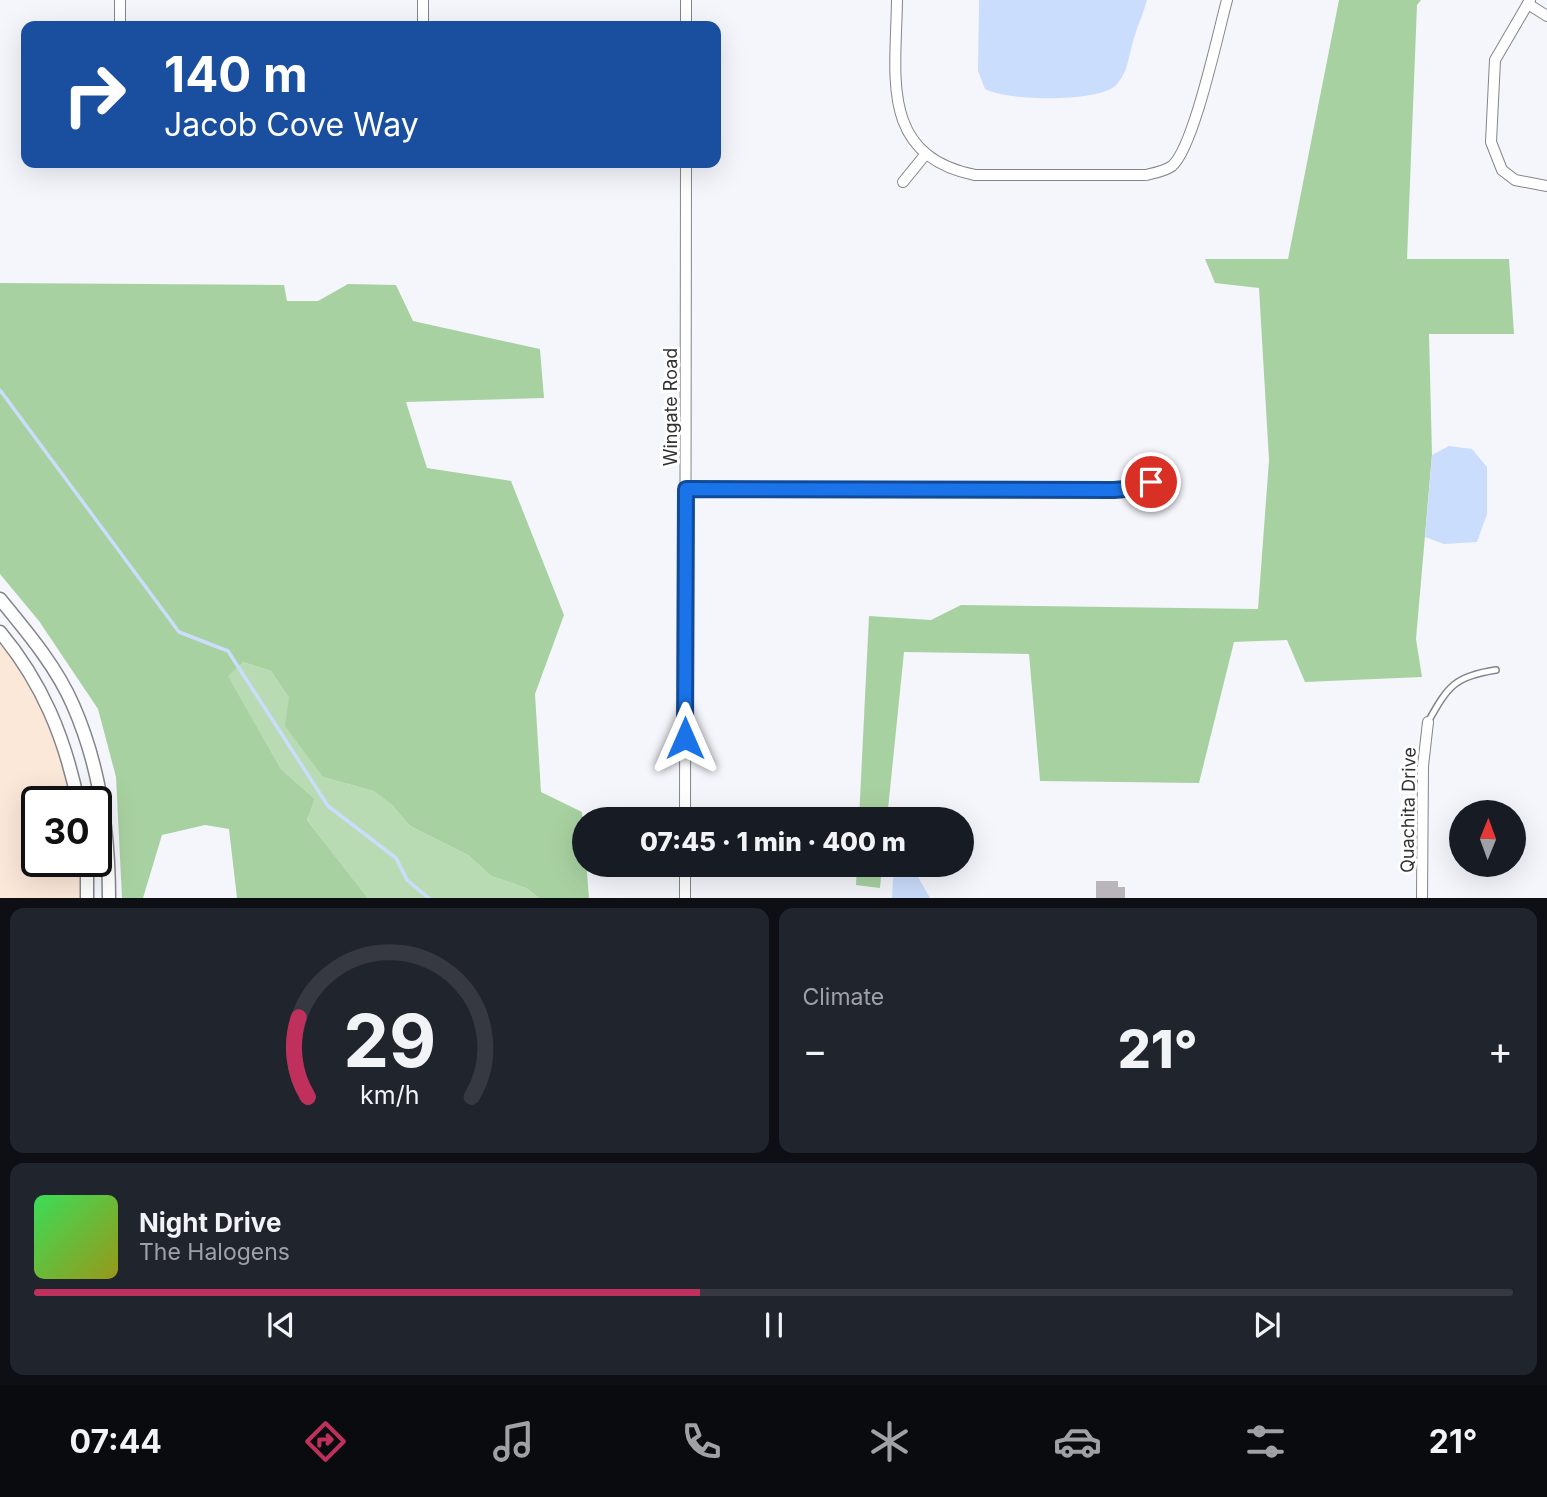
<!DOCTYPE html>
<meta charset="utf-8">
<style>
body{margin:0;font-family:Inter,sans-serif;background:#20242c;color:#f1f3f6;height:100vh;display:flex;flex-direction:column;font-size:26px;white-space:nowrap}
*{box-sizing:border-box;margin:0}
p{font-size:23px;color:#9ea1a6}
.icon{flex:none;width:38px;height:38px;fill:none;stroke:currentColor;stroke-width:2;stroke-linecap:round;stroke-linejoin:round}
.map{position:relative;height:898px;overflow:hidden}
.side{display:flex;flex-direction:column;gap:10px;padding:10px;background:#0d0f14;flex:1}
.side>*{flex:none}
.top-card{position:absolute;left:21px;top:21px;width:700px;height:147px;border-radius:14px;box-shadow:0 7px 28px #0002;background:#1a4fa0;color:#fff;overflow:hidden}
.needle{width:46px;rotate:1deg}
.fabs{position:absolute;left:1449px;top:800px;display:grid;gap:14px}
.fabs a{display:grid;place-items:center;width:77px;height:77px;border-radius:50%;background:#171b24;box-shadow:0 7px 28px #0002;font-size:35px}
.speed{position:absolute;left:21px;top:786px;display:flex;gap:14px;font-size:35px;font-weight:700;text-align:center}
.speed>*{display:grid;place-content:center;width:91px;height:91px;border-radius:50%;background:#171b24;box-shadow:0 7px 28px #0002;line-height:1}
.speed .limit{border:4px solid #111;border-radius:10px;background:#fff;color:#111}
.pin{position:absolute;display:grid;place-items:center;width:60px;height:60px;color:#fff;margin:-30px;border:4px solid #fff;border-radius:50%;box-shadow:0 2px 7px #0007}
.me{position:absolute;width:77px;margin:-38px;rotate:0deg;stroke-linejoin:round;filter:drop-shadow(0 0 5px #0008)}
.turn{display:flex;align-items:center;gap:24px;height:147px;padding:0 28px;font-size:32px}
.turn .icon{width:91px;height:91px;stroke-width:2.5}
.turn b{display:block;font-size:49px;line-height:60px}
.big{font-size:52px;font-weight:800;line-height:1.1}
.side .widget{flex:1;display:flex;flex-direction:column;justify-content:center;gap:10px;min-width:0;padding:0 24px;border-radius:14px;background:#20242c}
.side .dial{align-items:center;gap:0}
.dial svg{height:182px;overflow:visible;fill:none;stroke:#363941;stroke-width:7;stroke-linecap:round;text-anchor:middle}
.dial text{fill:#f1f3f6;stroke:none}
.song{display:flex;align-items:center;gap:21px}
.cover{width:84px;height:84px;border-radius:10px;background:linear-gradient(135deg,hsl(130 70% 55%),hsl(60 70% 35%))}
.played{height:7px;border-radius:4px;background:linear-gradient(90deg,#bf305c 45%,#363941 45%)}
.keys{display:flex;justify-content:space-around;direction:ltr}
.heat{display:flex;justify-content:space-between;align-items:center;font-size:38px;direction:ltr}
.side .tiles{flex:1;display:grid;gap:10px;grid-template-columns:1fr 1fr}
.widget:last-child{grid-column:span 2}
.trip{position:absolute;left:572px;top:807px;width:402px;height:70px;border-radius:35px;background:#171b24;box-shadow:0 7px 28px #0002;font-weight:800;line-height:70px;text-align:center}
.dock{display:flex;height:112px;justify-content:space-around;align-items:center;background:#090b0e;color:#9ea1a6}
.dock .icon{width:49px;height:49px}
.dock .selected{color:#bf305c}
.dock b{font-size:32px;color:#f1f3f6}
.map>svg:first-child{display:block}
.education{fill:#fce8d9}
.green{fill:#b9dbb3}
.forest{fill:#a8d1a1}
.water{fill:#caddfc}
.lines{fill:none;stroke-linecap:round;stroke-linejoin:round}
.stream{stroke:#caddfc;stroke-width:3.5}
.building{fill:#bab5b8}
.service-casing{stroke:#84858a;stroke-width:8}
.minor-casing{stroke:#84858a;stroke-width:12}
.tertiary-casing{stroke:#84858a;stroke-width:15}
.service{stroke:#fff;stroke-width:5}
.minor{stroke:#fff;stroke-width:10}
.tertiary{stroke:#fff;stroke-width:12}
.route-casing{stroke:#114b97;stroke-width:18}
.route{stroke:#1a73e8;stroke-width:12}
.labels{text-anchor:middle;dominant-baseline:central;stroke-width:6;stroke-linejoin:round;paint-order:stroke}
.street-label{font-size:18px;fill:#313133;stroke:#fff}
</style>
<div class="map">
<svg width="1547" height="899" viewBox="0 0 1547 899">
<rect width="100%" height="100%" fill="#f5f6fc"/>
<path class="education" d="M0,636l26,30 27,62 21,73 -37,1v59h44v37h-81z"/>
<path class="green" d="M243,662l28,9 18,27 34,79 50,14 19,14 18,21 58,29 23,21 35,12 13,10h-171l-61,-78 8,-21 -34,-30 -54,-94z"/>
<g class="forest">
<path d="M1339,0h82l-4,5 -10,254h102l5,75h-85l3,121 -16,184 6,38 -117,5 -18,-42 -53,2 -35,141 -159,-2 -11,-127 -125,-2 -17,167h-28l10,-203 62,4 30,-15 297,4 11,-149 -10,-172 -44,-5 -10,-24h83z"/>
<path d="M0,283l284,2 3,16h31l30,-17 48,1 17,36 127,28 4,49 -138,4 21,66 84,13 53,134 -29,79 6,98 41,20 7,86h-50l-13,-10 -35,-12 -23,-21 -58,-29 -18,-21 -19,-14 -50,-14 -38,-51 4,-28 -18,-27 -28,-9 -15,14 53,93 34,30 -8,21 61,78h-131l-8,-69 -24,-4 -43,10 -19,63h-21l-6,-121 -18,-68 -59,-88 -39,-47z"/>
<path d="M857,865h25l-2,23 -24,-3z"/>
</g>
<g class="water">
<path d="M979,0h168c-3,12 -9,24 -12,35 -6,17 -6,37 -19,50 -17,18 -109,16 -131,4l-7,-18z"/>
<path d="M1449,446l23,3 15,18v47l-10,28 -33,2 -19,-7 7,-82z"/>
<path d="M913,868l17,30h-38l1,-19 5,-9z"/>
</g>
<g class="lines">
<path class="stream" d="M0,390l179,242 49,19 100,155 68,52 11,22 23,19"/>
</g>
<path class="building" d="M1096,881h22v6h7v12h-29z"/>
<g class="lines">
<defs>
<path id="service" d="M1428,722c20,-36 27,-46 68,-52"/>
<g id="minor">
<path d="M423,0v26"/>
<path d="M897,0c-1,76 -18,156 78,175h171c9,-2 19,-4 26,-9 22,-19 46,-133 55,-166"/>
<path d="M1530,0l-35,60 -4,82 11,28 13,10 32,6"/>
<path d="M1528,4l19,12"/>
<path d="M120,26v-26"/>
<path d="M686,26v-26"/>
<path d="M903,182l22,-27"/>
<path d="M686,489l428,1 23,-2 14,-6"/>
<path d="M685,819l1,-656"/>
<path d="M685,899v-35"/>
<path d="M1422,899l1,-133 5,-44"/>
</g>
<g id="tertiary">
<path d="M0,599c27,33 56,67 73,106 27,61 36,128 36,194"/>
<path d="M0,632c42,50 65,106 78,170"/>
<path d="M87,861v38"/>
</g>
</defs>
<use href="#service" class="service-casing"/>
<use href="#minor" class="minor-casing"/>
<use href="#tertiary" class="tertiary-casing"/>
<use href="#service" class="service"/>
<use href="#minor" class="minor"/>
<use href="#tertiary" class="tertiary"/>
</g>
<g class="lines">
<defs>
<path id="route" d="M685,738l1,-249 428,1 23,-2 14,-6"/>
</defs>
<use href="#route" class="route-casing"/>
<use href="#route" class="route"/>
</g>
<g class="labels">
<g class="street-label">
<text transform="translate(670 407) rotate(-90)">Wingate Road</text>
<text transform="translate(1408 810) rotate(-89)">Quachita Drive</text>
</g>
</g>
</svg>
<div class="fabs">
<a><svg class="needle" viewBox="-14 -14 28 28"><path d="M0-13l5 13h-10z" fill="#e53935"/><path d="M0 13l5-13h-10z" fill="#9ea1a6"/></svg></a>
</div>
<div class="speed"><div class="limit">30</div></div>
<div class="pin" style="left:1151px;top:482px;background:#d93025"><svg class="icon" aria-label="arrive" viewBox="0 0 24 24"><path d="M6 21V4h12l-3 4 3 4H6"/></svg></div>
<svg class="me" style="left:685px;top:738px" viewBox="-20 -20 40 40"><path d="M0-17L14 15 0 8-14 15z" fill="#1a73e8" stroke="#fff" stroke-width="4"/></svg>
<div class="trip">07:45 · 1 min · 400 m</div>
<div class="top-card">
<div class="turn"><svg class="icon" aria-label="right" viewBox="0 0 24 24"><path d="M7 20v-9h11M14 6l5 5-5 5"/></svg><div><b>140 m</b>Jacob Cove Way</div></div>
</div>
</div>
<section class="side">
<div class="tiles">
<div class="widget dial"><svg viewBox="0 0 100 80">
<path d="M14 69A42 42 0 1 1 86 69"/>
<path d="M14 69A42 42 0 0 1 10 34" stroke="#bf305c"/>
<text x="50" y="56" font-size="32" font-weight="700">29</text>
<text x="50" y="72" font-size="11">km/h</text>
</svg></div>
<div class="widget"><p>Climate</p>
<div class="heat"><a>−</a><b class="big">21°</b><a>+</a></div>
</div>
<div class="widget">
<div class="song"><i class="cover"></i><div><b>Night Drive</b><p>The Halogens</p></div></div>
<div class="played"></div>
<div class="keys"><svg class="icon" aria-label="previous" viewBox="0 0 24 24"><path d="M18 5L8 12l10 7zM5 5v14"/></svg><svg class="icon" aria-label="pause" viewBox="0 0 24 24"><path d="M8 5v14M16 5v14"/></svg><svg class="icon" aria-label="next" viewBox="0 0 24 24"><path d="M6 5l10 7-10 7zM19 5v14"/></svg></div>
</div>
</div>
</section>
<nav class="dock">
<b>07:44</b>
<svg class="icon selected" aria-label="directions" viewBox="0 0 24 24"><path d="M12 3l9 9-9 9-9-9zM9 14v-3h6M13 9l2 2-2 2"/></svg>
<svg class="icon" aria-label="music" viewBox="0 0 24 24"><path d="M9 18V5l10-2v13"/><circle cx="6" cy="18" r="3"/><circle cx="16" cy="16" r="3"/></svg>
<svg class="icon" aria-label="phone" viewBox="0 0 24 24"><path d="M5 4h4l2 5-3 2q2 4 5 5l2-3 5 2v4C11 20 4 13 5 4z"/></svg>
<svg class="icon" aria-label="climate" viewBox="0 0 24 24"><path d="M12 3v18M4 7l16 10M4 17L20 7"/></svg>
<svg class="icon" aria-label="car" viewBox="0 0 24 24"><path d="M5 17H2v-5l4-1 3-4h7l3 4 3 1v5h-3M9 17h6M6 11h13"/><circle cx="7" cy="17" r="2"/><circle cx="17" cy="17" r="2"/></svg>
<svg class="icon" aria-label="filters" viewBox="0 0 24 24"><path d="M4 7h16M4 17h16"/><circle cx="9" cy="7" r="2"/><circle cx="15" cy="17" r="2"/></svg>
<b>21°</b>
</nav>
